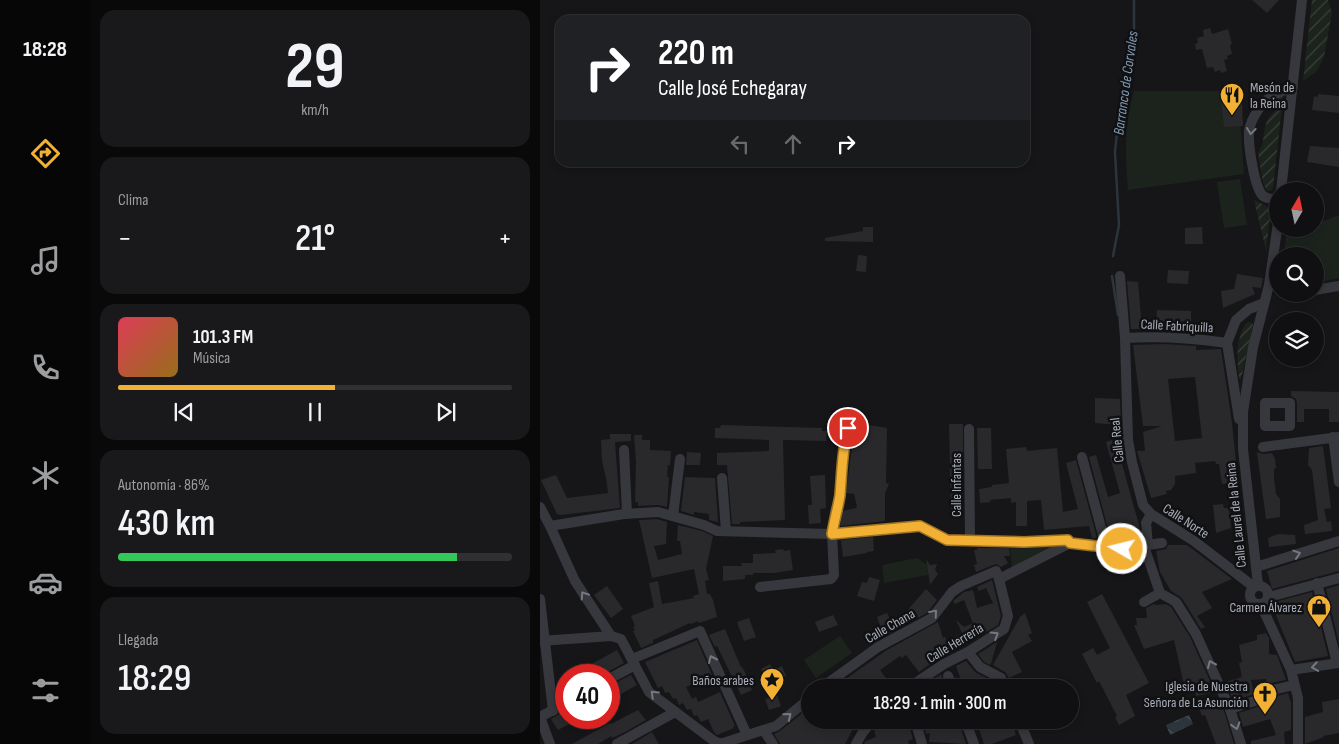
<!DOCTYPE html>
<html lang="es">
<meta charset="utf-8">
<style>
body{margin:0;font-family:"Sofia Sans Condensed",sans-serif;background:#19191b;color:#f1f3f6;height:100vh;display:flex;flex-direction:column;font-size:19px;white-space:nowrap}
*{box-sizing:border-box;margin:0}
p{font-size:16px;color:#9c9d9f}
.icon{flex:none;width:28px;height:28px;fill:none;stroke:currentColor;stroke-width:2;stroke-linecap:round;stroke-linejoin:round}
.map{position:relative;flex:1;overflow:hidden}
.panel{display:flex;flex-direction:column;gap:10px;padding:10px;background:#09090a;width:450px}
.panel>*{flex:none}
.banner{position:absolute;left:15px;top:15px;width:475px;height:152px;border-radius:15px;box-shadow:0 2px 8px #0003,0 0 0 1px #303032;background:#202124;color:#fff;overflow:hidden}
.needle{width:32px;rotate:9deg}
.buttons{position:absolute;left:729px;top:182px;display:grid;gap:10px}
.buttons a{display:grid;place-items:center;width:55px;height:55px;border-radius:50%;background:#101012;box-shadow:0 2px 8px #0003,0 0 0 1px #303032;font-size:25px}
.speed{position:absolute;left:15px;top:664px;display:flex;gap:10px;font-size:25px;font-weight:700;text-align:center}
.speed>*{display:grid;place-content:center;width:65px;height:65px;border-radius:50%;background:#101012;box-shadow:0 2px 8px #0003,0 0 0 1px #303032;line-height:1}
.speed .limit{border:8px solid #d22;background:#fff;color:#111}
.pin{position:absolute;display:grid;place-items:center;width:42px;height:42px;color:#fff;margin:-21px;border:2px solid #fff;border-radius:50%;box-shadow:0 1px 5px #0007}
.me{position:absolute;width:55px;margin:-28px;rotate:278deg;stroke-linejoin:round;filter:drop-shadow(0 0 4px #0008)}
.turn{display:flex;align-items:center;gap:18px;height:105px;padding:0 20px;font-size:22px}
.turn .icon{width:65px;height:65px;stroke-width:2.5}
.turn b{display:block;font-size:35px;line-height:42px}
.lanes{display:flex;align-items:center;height:48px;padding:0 20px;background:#0003;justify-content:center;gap:25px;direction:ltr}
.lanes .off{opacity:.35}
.big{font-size:38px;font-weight:600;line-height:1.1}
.panel .card{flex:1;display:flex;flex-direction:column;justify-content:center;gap:8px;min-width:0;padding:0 18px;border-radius:15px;background:#19191b}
.panel .dial{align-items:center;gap:0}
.dial b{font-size:65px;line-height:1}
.song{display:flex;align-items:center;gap:15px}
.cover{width:60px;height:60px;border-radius:8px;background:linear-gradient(135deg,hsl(350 70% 55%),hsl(40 70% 35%))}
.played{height:5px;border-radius:2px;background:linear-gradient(90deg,#f2b134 55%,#303032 55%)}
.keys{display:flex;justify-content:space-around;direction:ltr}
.heat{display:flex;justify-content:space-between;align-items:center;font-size:28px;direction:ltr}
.charge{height:8px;border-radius:4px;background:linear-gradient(90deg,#34c759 86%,#303032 0)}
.trip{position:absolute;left:261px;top:679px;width:278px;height:50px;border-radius:25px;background:#101012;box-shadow:0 2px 8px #0003,0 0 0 1px #303032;font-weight:600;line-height:50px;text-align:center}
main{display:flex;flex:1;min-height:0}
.tab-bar{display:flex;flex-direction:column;width:90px;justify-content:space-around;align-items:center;background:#060607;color:#9c9d9f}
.tab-bar .icon{width:35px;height:35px}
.tab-bar .active{color:#f2b134}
.tab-bar b{font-size:22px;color:#f1f3f6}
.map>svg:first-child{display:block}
.park{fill:#1c231d}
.garden{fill:url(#garden-furrows)}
.water{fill:url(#water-waves)}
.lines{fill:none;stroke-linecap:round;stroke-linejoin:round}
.stream{stroke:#2c353c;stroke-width:2.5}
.building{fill:#29292c;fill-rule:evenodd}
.minor{stroke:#37383d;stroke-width:10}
.oneway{stroke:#757881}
.route-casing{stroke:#9d7322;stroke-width:12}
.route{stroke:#f2b134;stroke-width:9}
.labels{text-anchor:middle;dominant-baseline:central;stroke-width:5;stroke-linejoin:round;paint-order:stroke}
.poi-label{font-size:14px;fill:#a8adb8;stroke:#111113;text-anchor:end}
.street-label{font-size:14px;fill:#a8adb8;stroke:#111113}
.water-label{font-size:15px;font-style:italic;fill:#7f9bb3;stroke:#111113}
</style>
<main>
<nav class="tab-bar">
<b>18:28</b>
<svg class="icon active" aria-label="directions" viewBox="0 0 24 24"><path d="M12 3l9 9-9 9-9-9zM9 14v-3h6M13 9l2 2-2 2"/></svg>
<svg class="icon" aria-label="music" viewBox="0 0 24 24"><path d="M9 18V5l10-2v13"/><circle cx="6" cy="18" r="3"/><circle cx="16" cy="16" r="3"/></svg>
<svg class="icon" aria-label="phone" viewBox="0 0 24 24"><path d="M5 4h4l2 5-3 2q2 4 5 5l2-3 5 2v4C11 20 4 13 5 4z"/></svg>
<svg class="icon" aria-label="climate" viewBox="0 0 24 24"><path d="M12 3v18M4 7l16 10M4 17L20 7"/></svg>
<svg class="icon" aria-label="car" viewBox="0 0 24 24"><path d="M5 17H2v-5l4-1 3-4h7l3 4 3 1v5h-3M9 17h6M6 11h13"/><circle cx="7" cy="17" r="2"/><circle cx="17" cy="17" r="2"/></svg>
<svg class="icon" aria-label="filters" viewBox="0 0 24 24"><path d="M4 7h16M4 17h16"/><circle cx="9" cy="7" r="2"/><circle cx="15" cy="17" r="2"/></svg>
</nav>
<section class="panel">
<div class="card dial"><b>29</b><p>km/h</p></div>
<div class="card"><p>Clima</p>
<div class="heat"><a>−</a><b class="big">21°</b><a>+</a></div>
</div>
<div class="card">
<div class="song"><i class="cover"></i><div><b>101.3 FM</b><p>Música</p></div></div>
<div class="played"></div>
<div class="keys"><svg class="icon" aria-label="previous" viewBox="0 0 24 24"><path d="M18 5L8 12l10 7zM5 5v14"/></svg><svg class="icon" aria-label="pause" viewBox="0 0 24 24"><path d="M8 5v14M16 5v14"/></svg><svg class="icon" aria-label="next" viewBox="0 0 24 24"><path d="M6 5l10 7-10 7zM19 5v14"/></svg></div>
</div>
<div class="card"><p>Autonomía · 86%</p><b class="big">430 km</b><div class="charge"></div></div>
<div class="card"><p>Llegada</p><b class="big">18:29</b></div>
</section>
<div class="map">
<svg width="799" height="744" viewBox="0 0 799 744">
<defs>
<pattern id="garden-furrows" width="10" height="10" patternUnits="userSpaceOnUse" patternTransform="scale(1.25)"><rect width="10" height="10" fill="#1c231d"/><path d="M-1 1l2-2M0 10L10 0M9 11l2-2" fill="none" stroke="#3a403c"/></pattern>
<pattern id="water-waves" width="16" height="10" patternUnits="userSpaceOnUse" patternTransform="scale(1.25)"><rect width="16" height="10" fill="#2c353c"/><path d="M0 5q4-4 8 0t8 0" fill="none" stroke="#485056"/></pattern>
</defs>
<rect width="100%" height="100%" fill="#161618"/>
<g class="park">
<path d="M594,91h104l6,83 -116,16c-3,-34 -4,-67 6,-99z"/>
<path d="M700,179l7,46 -23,3 -7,-46z"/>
<path d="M799,215v63l-24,5v-27h-31l2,-20 18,-7h11v-5z"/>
<path d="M470,544l46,1 1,3 -45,20z"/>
<path d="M377,558l10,7 1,10 -44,8 -2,-18z"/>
<path d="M300,636l12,17 -36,25 -12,-18z"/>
</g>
<g class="garden">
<path d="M772,0h16l4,13 -8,44 -7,14 -14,10z"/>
<path d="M743,96l-10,92 -2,3h-4l-4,-8 -5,-30c10,-13 1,-29 17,-42l-2,-9z"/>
<path d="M714,200l15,7 2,4 -5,39z"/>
<path d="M710,322l3,2 -12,56 -2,-1c-2,-19 -4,-38 7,-56z"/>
</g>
<path class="water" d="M649,715l4,9 -23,11 -4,-10z"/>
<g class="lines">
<g class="stream">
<path d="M573,256l6,-31 -4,-73 2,-20 8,-49 9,-38v-45"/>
<path d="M572,276l6,39"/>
</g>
</g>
<g class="building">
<path d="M712,0h27l-12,13z"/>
<path d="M670,28l2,6 16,-5 4,15 -2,1 2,9 -5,2 1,3 -4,1 3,11 -6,2 -1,-3 -5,2 -2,-5 -6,1 -5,-19 -6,1 -1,-6 3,-1 -1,-5 7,-2 -1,-6z"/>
<path d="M778,94l21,2v17l-27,-3 2,-14 4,1z"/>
<path d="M681,99h10v3h11l1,24 -17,1 -2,-1z"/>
<path d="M770,146l29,2v19l-32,-5z"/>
<path d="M323,227h10v15l-48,-1v-3l38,-7z"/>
<path d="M662,227l1,17h-18v-16z"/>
<path d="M318,255l9,1 -1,16 -10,-1z"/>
<path d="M628,270l21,1 -1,13 -21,-1z"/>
<path d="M697,274l26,4 -2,10 -9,-1 3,7 -32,14 -2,-17 13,-2z"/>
<path d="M587,281l11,1 4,47h-11z"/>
<path d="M617,310l34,1v19l-35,-1z"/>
<path d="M624,344l32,2v4l25,-1 11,74 6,59 -16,2 -3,-20h-3l-1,-3 -20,2 1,10 -21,3v8l-4,6 -5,1 1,3 -16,4 -14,-47h8l-2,-19 19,-6h-19l-10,-81zM655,377l7,61 -27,3 -7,-62z"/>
<path d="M751,391l48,1v30h-10v-13h-25v13h-7v-19l-1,-4 -5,-3z"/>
<path d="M555,398l25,1 1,26 -26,-2z"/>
<path d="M317,423l30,5 -1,55 3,1 -4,9v28l-45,5 2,-15 14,-3 1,-2 -3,-12 -8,-1 5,-39z"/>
<path d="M409,424h14v87h-12z"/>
<path d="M181,425l101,3v3h5l-1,10 -43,-1 2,80 -45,2v2h-8l-5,-59h-10v-12l52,-2v-11l-54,-2v-10h5z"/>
<path d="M437,428h14l1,41h-14z"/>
<path d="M70,434h21v7l-16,1 5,66 -59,7 -4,-1 -16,-34 15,-5 11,23 41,-5 -2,-15 -4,-17 -1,-21 9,-1z"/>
<path d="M94,435h8v5h8v10l21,1 -1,14h-2l-1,12h2l-2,30 -9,-2 -20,1v-4h-3l1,-40z"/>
<path d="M575,439l24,86 1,9h-2l2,6 -6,2 -14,-1 -1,-2 -8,1 -22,-83 7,-2 12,42 12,-4 -14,-51z"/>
<path d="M783,446l8,62 -7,1 3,13 4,-1 1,10 -27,3 -1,-9 14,-5 -6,-50 -4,-5 1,-17z"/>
<path d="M486,447l1,4 30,-3 6,64 15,-3 -12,-46 10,-3 21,78h-5l-3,-12 -45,4 -3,-30 -14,1v25h-11v-24l-5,1v-5l-21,2 1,2 -11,1 -1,-14 13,-2v-2l17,-2 -3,-34z"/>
<path d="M147,452l14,1 -1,12h-14z"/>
<path d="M717,452l6,2 9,-1 3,6 1,9 -2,1v9l2,16 4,5v18l-14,2z"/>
<path d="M285,475l1,33 -6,1 1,14 -12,1 -1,-19h4l-2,-29z"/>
<path d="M145,477l30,1 3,44 -9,-2v-6l-15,-2v3l-13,-4z"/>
<path d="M683,504l1,4h5l2,20 -15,5 -3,-28z"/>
<path d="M117,519l10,3 -1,22 -12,2 4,14 24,-6 -2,-13h-3l1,-16 24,6 11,5 -7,33 3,11 -4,1 2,13h3l3,6 4,17 -18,6 -1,-2 -7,3 -1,-1 -37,17v3l-12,5 -8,-17 2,-1 -2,-3 2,-1 -4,-10 23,-9 -5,-24 9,-2 4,23 32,-6 -1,-2 6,-2 -5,-25 -42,9 -13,-58z"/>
<path d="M738,534l17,1 1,9 -27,3 -1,-9z"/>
<path d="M333,537l1,14 -7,1v1l-24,4 -2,-17z"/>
<path d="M628,545h19l45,34 -30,13 10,16 -15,8 8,11 -4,2 -19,-31 -11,-7 -11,-19 -4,-21 10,-2z"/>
<path d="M437,548h32l1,8h-6l4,7 -7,4 -4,-3 -4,1 -17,7 -2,-7 3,-1 -3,-14h3z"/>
<path d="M799,548v23l-67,18 -5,-18z"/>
<path d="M243,549l1,2 6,-1 3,20 -19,3h-21v2h-8v4l-22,2v-15h19l-1,-3h12v-9l23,-1 -1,-3z"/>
<path d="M386,559l4,6 7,-1 -2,6 3,4 -8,11z"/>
<path d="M329,577l11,3 -6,21 -17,-5 5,-14 5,1z"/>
<path d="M452,580l9,36 -3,9 -15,9 -1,-3 -17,9 2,4 -15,8 -2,-5 -15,7 2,5 -18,13 -13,-17 -4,3 -2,-2 -20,14 13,18h-60l54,-38 51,-28 5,16 2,-1 2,4 15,-8 -6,-13 8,7 9,-4 -9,-23 -9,4 -2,-3 11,-9 9,-2 4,18 16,-5 -7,-15 -7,3 -2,-4z"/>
<path d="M799,585v58l-13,-54z"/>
<path d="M67,586l16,23 -12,9 -17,-23z"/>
<path d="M386,589l11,11 -10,13 -43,23 -7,-19 10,-4 7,16 12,-17z"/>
<path d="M772,592l16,64 -33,6 -24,-59z"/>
<path d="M562,594l47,89 -23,12 9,21 -16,9 -4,-8 2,-1 -18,-35 -2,2 -15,-29 11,-6 4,7 13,-7 -23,-46z"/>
<path d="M614,604l1,1 11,-1 5,3 19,30 25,55 -19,4 -3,-14 -9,3 -10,-45 -30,9 -10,-24h3l-1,-7h11l-1,-10z"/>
<path d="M485,613l7,20 -4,2 4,6 -20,11 10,20 -13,6 -4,-6 -12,-7 27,-48z"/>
<path d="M293,615l5,10 -19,7 -4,-10z"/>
<path d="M209,618l7,19 -12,4 -7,-19z"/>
<path d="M185,629l15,36 4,5 8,20 -11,5 -24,-49 -2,1 -6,-12z"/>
<path d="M726,633l3,5v16l8,1 9,25 -19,4 -1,-5 -15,1 3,14 -20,7 -4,-8 8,-4 -9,1 -4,-8 17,-5 -3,-14 3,-1 -3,-17 18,-5v-5z"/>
<path d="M157,640l15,35 -26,12 6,12 4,-2 2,5 22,-10 15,34h-2l1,2 -17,7 -3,-3 -6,-13 -7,3 -4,-7 -3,1 -3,-7 -4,1 -4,-7 -4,2 -3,-7 -3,1 -4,-7 -4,1 -3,-7 -4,2 -13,-26z"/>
<path d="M457,642l-6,22 -1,-1v2l-6,-3 -6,-8z"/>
<path d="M77,650l7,13 -22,12h-33l18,-10 1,1z"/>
<path d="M426,661l9,11 21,11 1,5h-33l-8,-22z"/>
<path d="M230,664l3,6 9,-4 4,10 -18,8 -7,-15z"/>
<path d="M401,674l4,14h-24z"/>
<path d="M91,675l6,10 -25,14 -3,-6v-7z"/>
<path d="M748,693l3,10v27l-7,2 1,12h-34v-3l25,-6 -6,-16 -27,8 -4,-14 24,-8 6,-7z"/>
<path d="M237,695l4,11 -12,4 -4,-11z"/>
<path d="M678,699l6,12 10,33h-18l-11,-29 -3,1 -3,-9z"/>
<path d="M799,699v34l-16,3 1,1 -19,7v-27l18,-5 -1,-10z"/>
<path d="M270,707v13h51l-7,7 -9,17h-65l-6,-10 6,-3z"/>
<path d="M98,710l8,10 -21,12 -13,6 -1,-2 -13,8h-26l38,-21 1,1z"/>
<path d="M20,714l2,4h18l-22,12 -7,-11z"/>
<path d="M340,720h19l2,5 7,-3 5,17 -5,2 1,3h-45l2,-3 10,-4 -2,-7z"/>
<path d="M382,720h36l8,24 -37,-2 1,-9 -4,1z"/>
<path d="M436,720h35l5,15 -24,9h-8z"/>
<path d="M112,732l7,12h-27z"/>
</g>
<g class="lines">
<g class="minor">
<path d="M741,191l21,-191"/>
<path d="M738,200c-5,-1 -11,-1 -15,-4 -9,-9 -15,-52 -14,-65 1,-7 5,-15 9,-21 8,-13 21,-18 35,-23"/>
<path d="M580,276l5,62 3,102 4,22 11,43 8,9 43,27 60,46"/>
<path d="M775,290l24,-4"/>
<path d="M585,338c35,-2 68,0 102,5"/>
<rect x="725" y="403" width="25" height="23"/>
<path d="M699,419l-12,-76 9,-23 13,-11 15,-6"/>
<path d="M429,429l1,111"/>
<path d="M793,437l6,45"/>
<path d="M723,447l76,-10"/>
<path d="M84,450l3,64"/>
<path d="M542,457l24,89"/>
<path d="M182,478l4,53"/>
<path d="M0,507l10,19 25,55 36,55"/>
<path d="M133,516l7,-57"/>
<path d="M10,526l74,-12 34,-2 46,13 13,6 115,3 87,-8 28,14 77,2 44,-2 2,3 36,3 31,5 8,-2"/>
<path d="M608,545l14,-2"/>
<path d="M605,549l15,44 16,9 20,32 34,75 11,35"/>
<path d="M605,549l3,-4 -2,-22 5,-9"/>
<path d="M716,567l83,-26"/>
<path d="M777,583l20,80"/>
<path d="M718,585l-15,-136v-37l10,-65 16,-62 9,-62"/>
<circle cx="719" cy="595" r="9"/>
<path d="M220,587l71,-8 3,-4 -2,-41 3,-22 4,-14 6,-57 7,-27"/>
<path d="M729,597l70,-19"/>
<path d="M0,599l13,112"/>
<path d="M604,602l16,-9"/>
<path d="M721,605l30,65 7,28v46"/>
<path d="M0,641l71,-5 10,3 28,53 65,49 7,3"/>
<path d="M428,652l12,15 21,11 4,10"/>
<path d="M92,659l68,-28 47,104"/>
<path d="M751,670l48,-7"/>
<path d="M408,676l5,12"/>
<path d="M69,679l26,-14"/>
<path d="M281,688l57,-41 54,-29 20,-26 9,-6 35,-15 3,8 71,-36"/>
<path d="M368,688l36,-24 24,-12 36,-23 4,-13 -9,-37"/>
<path d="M690,709l31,-10 3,-7 30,-7"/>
<path d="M375,720l7,24"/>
<path d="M425,720l9,24"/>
<path d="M479,720l10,24"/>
<path d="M224,731l9,13"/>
<path d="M10,744l-10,-27 26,-14"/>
<path d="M77,744l58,-32"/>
<path d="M180,744l56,-18 34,-28"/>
<path d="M316,744l7,-12 10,-12"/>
</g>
</g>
<defs><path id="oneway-chevron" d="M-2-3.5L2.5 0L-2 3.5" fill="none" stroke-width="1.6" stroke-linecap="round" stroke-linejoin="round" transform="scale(1.25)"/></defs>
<g class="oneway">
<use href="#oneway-chevron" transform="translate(711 131) rotate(97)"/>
<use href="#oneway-chevron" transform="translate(757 554) rotate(-18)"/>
<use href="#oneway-chevron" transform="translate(44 595) rotate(-123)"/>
<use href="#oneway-chevron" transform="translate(394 613) rotate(-49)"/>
<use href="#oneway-chevron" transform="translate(455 635) rotate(-32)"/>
<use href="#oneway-chevron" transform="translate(172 659) rotate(-114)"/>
<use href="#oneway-chevron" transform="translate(671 664) rotate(-114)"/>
<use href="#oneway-chevron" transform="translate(775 667) rotate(171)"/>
<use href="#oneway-chevron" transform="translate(114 694) rotate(-136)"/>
<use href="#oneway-chevron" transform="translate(248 716) rotate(-39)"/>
<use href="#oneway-chevron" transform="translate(696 726) rotate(73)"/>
</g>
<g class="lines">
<defs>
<path id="route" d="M308,428c-6,22 -6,44 -8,67 -2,13 -6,26 -8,39l88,-8 27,14 77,2 44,-2 2,3 52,6"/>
</defs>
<use href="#route" class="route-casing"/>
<use href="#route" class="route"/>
</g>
<defs>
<symbol id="restaurant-pin" viewBox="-11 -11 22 30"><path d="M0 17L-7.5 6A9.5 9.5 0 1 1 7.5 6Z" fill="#f2b134" stroke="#111113"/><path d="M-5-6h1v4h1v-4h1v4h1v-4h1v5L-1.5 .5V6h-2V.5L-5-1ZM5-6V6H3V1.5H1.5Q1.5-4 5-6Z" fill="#111"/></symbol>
<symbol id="shop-pin" viewBox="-11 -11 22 30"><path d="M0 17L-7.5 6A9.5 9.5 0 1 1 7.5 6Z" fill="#f2b134" stroke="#111113"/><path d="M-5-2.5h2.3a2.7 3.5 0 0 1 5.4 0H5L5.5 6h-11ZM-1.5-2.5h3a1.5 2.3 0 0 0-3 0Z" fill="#111"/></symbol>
<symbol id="sight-pin" viewBox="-11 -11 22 30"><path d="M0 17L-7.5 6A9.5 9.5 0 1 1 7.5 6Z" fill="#f2b134" stroke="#111113"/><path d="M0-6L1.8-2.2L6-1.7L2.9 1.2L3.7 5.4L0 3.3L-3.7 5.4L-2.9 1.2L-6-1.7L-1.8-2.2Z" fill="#111"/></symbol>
<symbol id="church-pin" viewBox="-11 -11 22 30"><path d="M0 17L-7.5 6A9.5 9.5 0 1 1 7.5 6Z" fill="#f2b134" stroke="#111113"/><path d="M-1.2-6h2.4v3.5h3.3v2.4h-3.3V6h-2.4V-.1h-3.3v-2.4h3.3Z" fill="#111"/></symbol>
</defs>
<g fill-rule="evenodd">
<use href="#restaurant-pin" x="678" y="81" width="28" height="38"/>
<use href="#shop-pin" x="765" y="593" width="28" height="38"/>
<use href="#sight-pin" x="218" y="666" width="28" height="38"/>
<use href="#church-pin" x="711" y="680" width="28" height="38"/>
</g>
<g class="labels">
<g class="poi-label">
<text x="710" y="87" text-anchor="start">Mesón de<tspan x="710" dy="16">la Reina</tspan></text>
<text x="762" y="607">Carmen Álvarez</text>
<text x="214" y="680">Baños arabes</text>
<text x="708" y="686">Iglesia de Nuestra<tspan x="708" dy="16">Señora de La Asunción</tspan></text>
</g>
<g class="street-label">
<text transform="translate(637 326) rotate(3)">Calle Fabriquilla</text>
<text transform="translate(577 440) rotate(-96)">Calle Real</text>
<text transform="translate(416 485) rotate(-90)">Calle Infantas</text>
<text transform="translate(696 515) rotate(-96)">Calle Laurel de la Reina</text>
<text transform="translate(646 521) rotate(33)">Calle Norte</text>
<text transform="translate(350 626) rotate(-30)">Calle Chana</text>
<text transform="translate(415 643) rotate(-31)">Calle Herrería</text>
</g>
<g class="water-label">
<text transform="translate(586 83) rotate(-82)">Barranco de Corvales</text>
</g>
</g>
</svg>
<div class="buttons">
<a><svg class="needle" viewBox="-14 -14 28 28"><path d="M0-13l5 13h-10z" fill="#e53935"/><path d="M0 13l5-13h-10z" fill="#9c9d9f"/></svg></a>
<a><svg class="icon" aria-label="search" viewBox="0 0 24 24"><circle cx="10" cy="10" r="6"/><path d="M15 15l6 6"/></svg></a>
<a><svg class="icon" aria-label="layers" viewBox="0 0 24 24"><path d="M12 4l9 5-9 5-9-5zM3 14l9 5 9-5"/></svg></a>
</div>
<div class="speed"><div class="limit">40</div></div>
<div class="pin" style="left:308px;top:428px;background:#d93025"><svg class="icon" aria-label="arrive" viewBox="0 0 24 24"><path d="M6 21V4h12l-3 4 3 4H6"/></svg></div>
<svg class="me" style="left:582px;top:549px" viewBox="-20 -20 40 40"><circle r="17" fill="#f2b134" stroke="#fff" stroke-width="3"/><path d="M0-11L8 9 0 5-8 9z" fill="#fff"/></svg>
<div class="trip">18:29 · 1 min · 300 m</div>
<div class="banner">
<div class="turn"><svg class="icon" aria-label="right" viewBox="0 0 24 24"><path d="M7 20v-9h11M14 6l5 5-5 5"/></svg><div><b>220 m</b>Calle José Echegaray</div></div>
<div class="lanes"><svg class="icon off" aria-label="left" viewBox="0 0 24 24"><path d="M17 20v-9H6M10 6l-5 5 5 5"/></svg><svg class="icon off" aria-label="ahead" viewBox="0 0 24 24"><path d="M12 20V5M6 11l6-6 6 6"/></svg><svg class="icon" aria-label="right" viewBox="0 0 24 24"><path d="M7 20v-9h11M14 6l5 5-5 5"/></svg></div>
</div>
</div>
</main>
